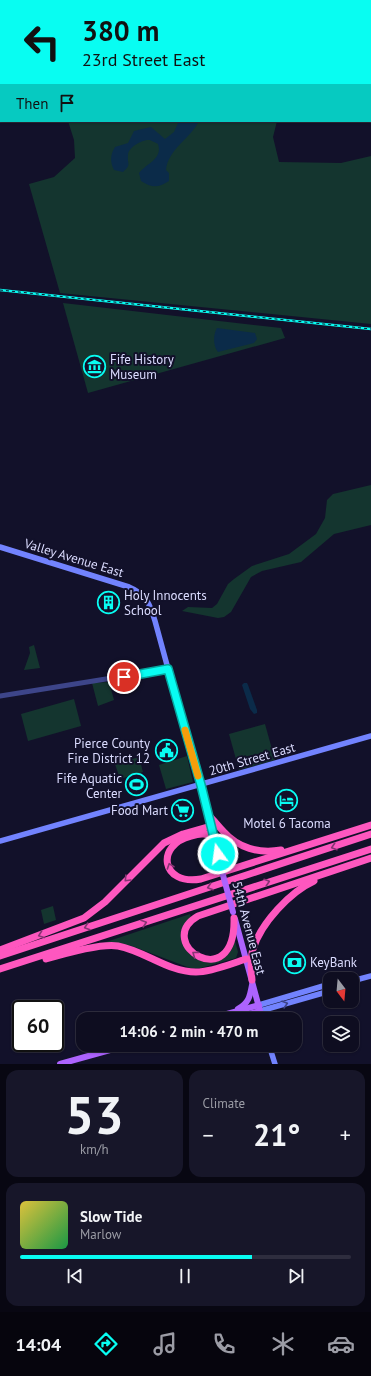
<!DOCTYPE html>
<meta charset="utf-8">
<style>
body{margin:0;font-family:"PT Sans",sans-serif;background:#171629;color:#f1f3f6;height:100vh;display:flex;flex-direction:column;font-size:15px;white-space:nowrap}
*{box-sizing:border-box;margin:0}
p{font-size:13px;color:#9b9ca5}
.icon{flex:none;width:22px;height:22px;fill:none;stroke:currentColor;stroke-width:2;stroke-linecap:round;stroke-linejoin:round}
.map{position:relative;height:1064px;overflow:hidden}
.panel{display:flex;flex-direction:column;gap:6px;padding:6px;background:#080712;flex:1}
.panel>*{flex:none}
.hud{position:absolute;left:0px;top:0px;width:371px;height:122px;box-shadow:0 1px 3px #0004,0 0 0 1px #2e2d3e;background:#08fdf2;color:#111;overflow:hidden}
.needle{width:26px;rotate:164deg}
.controls{position:absolute;left:323px;top:972px;display:grid;gap:8px}
.controls a{display:grid;place-items:center;width:36px;height:36px;border-radius:8px;background:#0e0d20;box-shadow:0 1px 3px #0004,0 0 0 1px #2e2d3e;font-size:20px}
.speed{position:absolute;left:12px;top:1000px;display:flex;gap:8px;font-size:20px;font-weight:700;text-align:center}
.speed>*{display:grid;place-content:center;width:52px;height:52px;border-radius:50%;background:#0e0d20;box-shadow:0 1px 3px #0004,0 0 0 1px #2e2d3e;line-height:1}
.speed .limit{border:2px solid #111;border-radius:6px;background:#fff;color:#111}
.pin{position:absolute;display:grid;place-items:center;width:34px;height:34px;color:#fff;margin:-17px;border:2px solid #fff;border-radius:50%;box-shadow:0 1px 4px #0007}
.me{position:absolute;width:44px;margin:-22px;rotate:346deg;stroke-linejoin:round;filter:drop-shadow(0 0 3px #0008)}
.turn{display:flex;align-items:center;gap:14px;height:84px;padding:0 16px;font-size:18px}
.turn .icon{width:52px;height:52px;stroke-width:2.5}
.turn b{display:block;font-size:28px;line-height:34px}
.then{display:flex;align-items:center;height:38px;padding:0 16px;background:#0003;gap:8px;font-size:15px}
.big{font-size:30px;font-weight:600;line-height:1.1}
.panel .widget{flex:1;display:flex;flex-direction:column;justify-content:center;gap:6px;min-width:0;padding:0 14px;border-radius:12px;background:#171629}
.panel .dial{align-items:center;gap:0}
.dial b{font-size:52px;line-height:1}
.song{display:flex;align-items:center;gap:12px}
.cover{width:48px;height:48px;border-radius:6px;background:linear-gradient(135deg,hsl(50 70% 55%),hsl(140 70% 35%))}
.played{height:4px;border-radius:2px;background:linear-gradient(90deg,#08fdf2 70%,#2e2d3e 70%)}
.keys{display:flex;justify-content:space-around;direction:ltr}
.heat{display:flex;justify-content:space-between;align-items:center;font-size:22px;direction:ltr}
.panel .tiles{flex:1;display:grid;gap:6px;grid-template-columns:1fr 1fr}
.widget:last-child{grid-column:span 2}
.trip{position:absolute;left:76px;top:1012px;width:226px;height:40px;border-radius:12px;background:#0e0d20;box-shadow:0 1px 3px #0004,0 0 0 1px #2e2d3e;font-weight:600;line-height:40px;text-align:center}
.menu{display:flex;height:64px;justify-content:space-around;align-items:center;background:#06050d;color:#9b9ca5}
.menu .icon{width:28px;height:28px}
.menu .on{color:#08fdf2}
.menu b{font-size:18px;color:#f1f3f6}
.map>svg:first-child{display:block}
.green{fill:#14352f}
.water{fill:#0b2b49}
.lines{fill:none;stroke-linecap:round;stroke-linejoin:round}
.tertiary{stroke:#3d4589;stroke-width:5}
.secondary{stroke:#7283fe;stroke-width:5.5}
.primary{stroke:#ad63fe;stroke-width:6}
.motorway{stroke:#fe57bf;stroke-width:7}
.rail-casing{stroke:#08fdf2;stroke-width:2.5}
.rail{stroke:#12112a;stroke-width:1;stroke-dasharray:3;stroke-linecap:butt}
.primary-bridge{stroke:#ad63fe;stroke-width:6}
.oneway{stroke:#883474}
.oneway2{stroke:#3d4489}
.route-casing{stroke:#05a49d;stroke-width:10}
.route{stroke:#08fdf2;stroke-width:7}
.slow{stroke:#f59e0b;stroke-width:7}
.labels{text-anchor:middle;dominant-baseline:central;stroke-width:4;stroke-linejoin:round;paint-order:stroke}
.poi-label{font-size:13px;fill:#dbdcff;stroke:#12112a;text-anchor:start}
.street-label{font-size:13px;fill:#dbdcff;stroke:#12112a}
</style>
<div class="map">
<svg width="371" height="1064" viewBox="0 0 371 1064">
<rect width="100%" height="100%" fill="#12112a"/>
<g class="green">
<path d="M68,121h209l-4,16 6,25 62,1 30,-7v168l-311,-31 -31,-109 25,-7 21,-19 -1,-18z"/>
<path d="M63,303l218,25 4,10 -197,55z"/>
<path d="M371,485v40l-37,9 -33,28 -39,9 -11,6 -20,35 -7,5 -6,1 -36,-7 6,-4 24,1 5,-4 11,-20 6,-5 18,-13 37,-12 27,-20 9,-16 2,-18 6,-6z"/>
<path d="M34,645l6,23 -16,2 6,-17 -1,-6z"/>
<path d="M109,682l5,18 -16,6 -6,-23z"/>
<path d="M74,699l7,27 -53,15 -7,-27z"/>
<path d="M265,724l10,36 -36,10 -10,-36z"/>
<path d="M187,756l6,26 -27,7 -7,-24z"/>
<path d="M139,757l4,15 -23,7 -5,-15z"/>
<path d="M53,906l3,14 -12,4 -3,-14z"/>
<path d="M190,914l1,3c-31,35 31,69 44,24l3,11 -2,6 -35,10h-11l-58,-22 -13,-3 -19,1z"/>
</g>
<g class="water">
<path d="M179,121h20c-8,17 -31,28 -33,49l3,3v8c-11,7 -17,7 -28,0l-2,-8c8,-10 24,-14 19,-29 -2,-1 -6,-3 -8,-4 -7,-1 -22,7 -22,15 -1,10 4,9 -5,17l-9,-2c-4,-8 -4,-15 1,-23l13,-4 6,-12 17,-4 14,12 9,-7z"/>
<path d="M217,328l38,5 2,6 -3,4 -36,9c-5,-5 -5,-18 -1,-24z"/>
<path d="M244,683h3l1,2 9,25v3l-3,1 -4,-5 -8,-24z"/>
</g>
<g class="lines">
<g class="tertiary">
<path d="M188,0l4,1"/>
<path d="M370,38l1,1"/>
<path d="M0,696l168,-27"/>
</g>
<g class="secondary">
<path d="M0,547l129,40c17,7 21,17 26,34l54,198"/>
<path d="M0,841l371,-105"/>
<path d="M352,981l19,-5"/>
<path d="M259,1005l71,-21"/>
<path d="M262,1019l-2,-8 70,-20"/>
<path d="M269,1045l6,19"/>
</g>
<g class="primary">
<path d="M211,826l9,38"/>
<path d="M238,1009c11,-6 12,-13 14,-24"/>
<path d="M209,1019l50,-14"/>
<path d="M229,1019l31,-8 -25,-92"/>
<path d="M60,1064l68,-19"/>
</g>
<g class="motorway">
<path d="M208,815c6,5 10,11 15,16 15,17 36,23 58,19"/>
<path d="M213,836c-8,-3 -14,-2 -22,0 -36,9 -30,50 10,43l170,-54"/>
<path d="M234,918c2,79 -82,25 -36,-2l173,-58"/>
<path d="M0,950l84,-32 21,-16 59,-59 19,-9 28,-8"/>
<path d="M0,956l371,-122"/>
<path d="M46,959c17,-5 56,-16 72,-13 27,5 50,26 78,26 16,0 34,-8 50,-13"/>
<path d="M0,969l371,-120"/>
<path d="M252,980c-1,-10 -2,-21 1,-31 8,-26 37,-57 61,-68"/>
</g>
<defs>
<path id="rail" d="M0,290l371,39"/>
</defs>
<use href="#rail" class="rail-casing"/>
<use href="#rail" class="rail"/>
<path class="primary-bridge" d="M220,864l13,48"/>
</g>
<defs><path id="oneway-chevron" d="M-2-3.5L2.5 0L-2 3.5" fill="none" stroke-width="1.6" stroke-linecap="round" stroke-linejoin="round"/></defs>
<g class="oneway">
<use href="#oneway-chevron" transform="translate(334 847) rotate(162)"/>
<use href="#oneway-chevron" transform="translate(170 866) rotate(-109)"/>
<use href="#oneway-chevron" transform="translate(127 879) rotate(134)"/>
<use href="#oneway-chevron" transform="translate(267 882) rotate(-18)"/>
<use href="#oneway-chevron" transform="translate(210 887) rotate(162)"/>
<use href="#oneway-chevron" transform="translate(144 923) rotate(-18)"/>
<use href="#oneway-chevron" transform="translate(87 927) rotate(162)"/>
<use href="#oneway-chevron" transform="translate(41 935) rotate(160)"/>
<use href="#oneway-chevron" transform="translate(195 954) rotate(-144)"/>
</g>
<use class="oneway2" href="#oneway-chevron" transform="translate(285 1004) rotate(-16)"/>
<g class="lines">
<defs>
<path id="route" d="M124,677l44,-8 33,116 17,69"/>
</defs>
<use href="#route" class="route-casing"/>
<use href="#route" class="route"/>
<path class="slow" d="M185,730l13,46"/>
</g>
<defs>
<symbol id="museum-ring" viewBox="-11 -11 22 22"><circle r="9.5" fill="#12112a" stroke="#08fdf2" stroke-width="1.5"/><path d="M0-6L6-3V-2H-6V-3ZM-5-1h2V3h-2ZM-1-1h2V3h-2ZM3-1h2V3H3ZM-6 4H6V6H-6Z" fill="#08fdf2"/></symbol>
<symbol id="building-ring" viewBox="-11 -11 22 22"><circle r="9.5" fill="#12112a" stroke="#08fdf2" stroke-width="1.5"/><path d="M-4-6H4V6H1V3H-1V6H-4ZM-2.5-4.3h1.7v1.8h-1.7ZM.8-4.3h1.7v1.8H.8ZM-2.5-1h1.7V.8h-1.7ZM.8-1h1.7V.8H.8Z" fill="#08fdf2"/></symbol>
<symbol id="civic-ring" viewBox="-11 -11 22 22"><circle r="9.5" fill="#12112a" stroke="#08fdf2" stroke-width="1.5"/><path d="M-.6-6.5H3V-4.5H.6V-3L4-1V1h2V6H-6V1h2V-1L-.6-3ZM-1.2 2.5V6h2.4V2.5Z" fill="#08fdf2"/></symbol>
<symbol id="stadium-ring" viewBox="-11 -11 22 22"><circle r="9.5" fill="#12112a" stroke="#08fdf2" stroke-width="1.5"/><path d="M0-5a6.5 5 0 1 0 0 10a6.5 5 0 1 0 0-10ZM-3.5-1.8h7v3.6h-7Z" fill="#08fdf2"/></symbol>
<symbol id="hotel-ring" viewBox="-11 -11 22 22"><circle r="9.5" fill="#12112a" stroke="#08fdf2" stroke-width="1.5"/><path d="M-6-4.5h1.5V1H6V5H4.5V3h-9V5H-6ZM-4 0a1.8 1.8 0 1 1 3.6 0ZM.5 0V-2.5h3Q6-2.5 6 0Z" fill="#08fdf2"/></symbol>
<symbol id="supermarket-ring" viewBox="-11 -11 22 22"><circle r="9.5" fill="#12112a" stroke="#08fdf2" stroke-width="1.5"/><path d="M-6-5.5h2.5l.6 2H6L4.5 2H-2.5L-4.4-4H-6ZM-1.5 3.2a1.3 1.3 0 1 0 .1 0ZM3 3.2a1.3 1.3 0 1 0 .1 0Z" fill="#08fdf2"/></symbol>
<symbol id="bank-ring" viewBox="-11 -11 22 22"><circle r="9.5" fill="#12112a" stroke="#08fdf2" stroke-width="1.5"/><path d="M-6-4H6V4H-6ZM0-2.3a2.3 2.3 0 1 0 0 4.6a2.3 2.3 0 1 0 0-4.6Z" fill="#08fdf2"/></symbol>
</defs>
<g fill-rule="evenodd">
<use href="#museum-ring" x="82" y="354" width="25" height="25"/>
<use href="#building-ring" x="96" y="590" width="25" height="25"/>
<use href="#civic-ring" x="154" y="738" width="25" height="25"/>
<use href="#stadium-ring" x="124" y="772" width="25" height="25"/>
<use href="#hotel-ring" x="274" y="788" width="25" height="25"/>
<use href="#supermarket-ring" x="170" y="798" width="25" height="25"/>
<use href="#bank-ring" x="282" y="950" width="25" height="25"/>
</g>
<g class="labels">
<g class="poi-label">
<text x="110" y="359">Fife History<tspan x="110" dy="15">Museum</tspan></text>
<text x="124" y="595">Holy Innocents<tspan x="124" dy="15">School</tspan></text>
<text x="150" y="743" text-anchor="end">Pierce County<tspan x="150" dy="15">Fire District 12</tspan></text>
<text x="122" y="778" text-anchor="end">Fife Aquatic<tspan x="122" dy="15">Center</tspan></text>
<text x="168" y="810" text-anchor="end">Food Mart</text>
<text x="287" y="823" text-anchor="middle">Motel 6 Tacoma</text>
<text x="310" y="962">KeyBank</text>
</g>
<g class="street-label">
<text transform="translate(74 558) rotate(17)">Valley Avenue East</text>
<text transform="translate(252 759) rotate(-16)">20th Street East</text>
<text transform="translate(249 928) rotate(75)">54th Avenue East</text>
</g>
</g>
</svg>
<div class="controls">
<a><svg class="needle" viewBox="-14 -14 28 28"><path d="M0-13l5 13h-10z" fill="#e53935"/><path d="M0 13l5-13h-10z" fill="#9b9ca5"/></svg></a>
<a><svg class="icon" aria-label="layers" viewBox="0 0 24 24"><path d="M12 4l9 5-9 5-9-5zM3 14l9 5 9-5"/></svg></a>
</div>
<div class="speed"><div class="limit">60</div></div>
<div class="pin" style="left:124px;top:677px;background:#d93025"><svg class="icon" aria-label="arrive" viewBox="0 0 24 24"><path d="M6 21V4h12l-3 4 3 4H6"/></svg></div>
<svg class="me" style="left:218px;top:854px" viewBox="-20 -20 40 40"><circle r="17" fill="#08fdf2" stroke="#fff" stroke-width="3"/><path d="M0-11L8 9 0 5-8 9z" fill="#fff"/></svg>
<div class="trip">14:06 · 2 min · 470 m</div>
<div class="hud">
<div class="turn"><svg class="icon" aria-label="left" viewBox="0 0 24 24"><path d="M17 20v-9H6M10 6l-5 5 5 5"/></svg><div><b>380 m</b>23rd Street East</div></div>
<div class="then">Then<svg class="icon" aria-label="arrive" viewBox="0 0 24 24"><path d="M6 21V4h12l-3 4 3 4H6"/></svg></div>
</div>
</div>
<section class="panel">
<div class="tiles">
<div class="widget dial"><b>53</b><p>km/h</p></div>
<div class="widget"><p>Climate</p>
<div class="heat"><a>−</a><b class="big">21°</b><a>+</a></div>
</div>
<div class="widget">
<div class="song"><i class="cover"></i><div><b>Slow Tide</b><p>Marlow</p></div></div>
<div class="played"></div>
<div class="keys"><svg class="icon" aria-label="previous" viewBox="0 0 24 24"><path d="M18 5L8 12l10 7zM5 5v14"/></svg><svg class="icon" aria-label="pause" viewBox="0 0 24 24"><path d="M8 5v14M16 5v14"/></svg><svg class="icon" aria-label="next" viewBox="0 0 24 24"><path d="M6 5l10 7-10 7zM19 5v14"/></svg></div>
</div>
</div>
</section>
<nav class="menu">
<b>14:04</b>
<svg class="icon on" aria-label="directions" viewBox="0 0 24 24"><path d="M12 3l9 9-9 9-9-9zM9 14v-3h6M13 9l2 2-2 2"/></svg>
<svg class="icon" aria-label="music" viewBox="0 0 24 24"><path d="M9 18V5l10-2v13"/><circle cx="6" cy="18" r="3"/><circle cx="16" cy="16" r="3"/></svg>
<svg class="icon" aria-label="phone" viewBox="0 0 24 24"><path d="M5 4h4l2 5-3 2q2 4 5 5l2-3 5 2v4C11 20 4 13 5 4z"/></svg>
<svg class="icon" aria-label="climate" viewBox="0 0 24 24"><path d="M12 3v18M4 7l16 10M4 17L20 7"/></svg>
<svg class="icon" aria-label="car" viewBox="0 0 24 24"><path d="M5 17H2v-5l4-1 3-4h7l3 4 3 1v5h-3M9 17h6M6 11h13"/><circle cx="7" cy="17" r="2"/><circle cx="17" cy="17" r="2"/></svg>
</nav>
